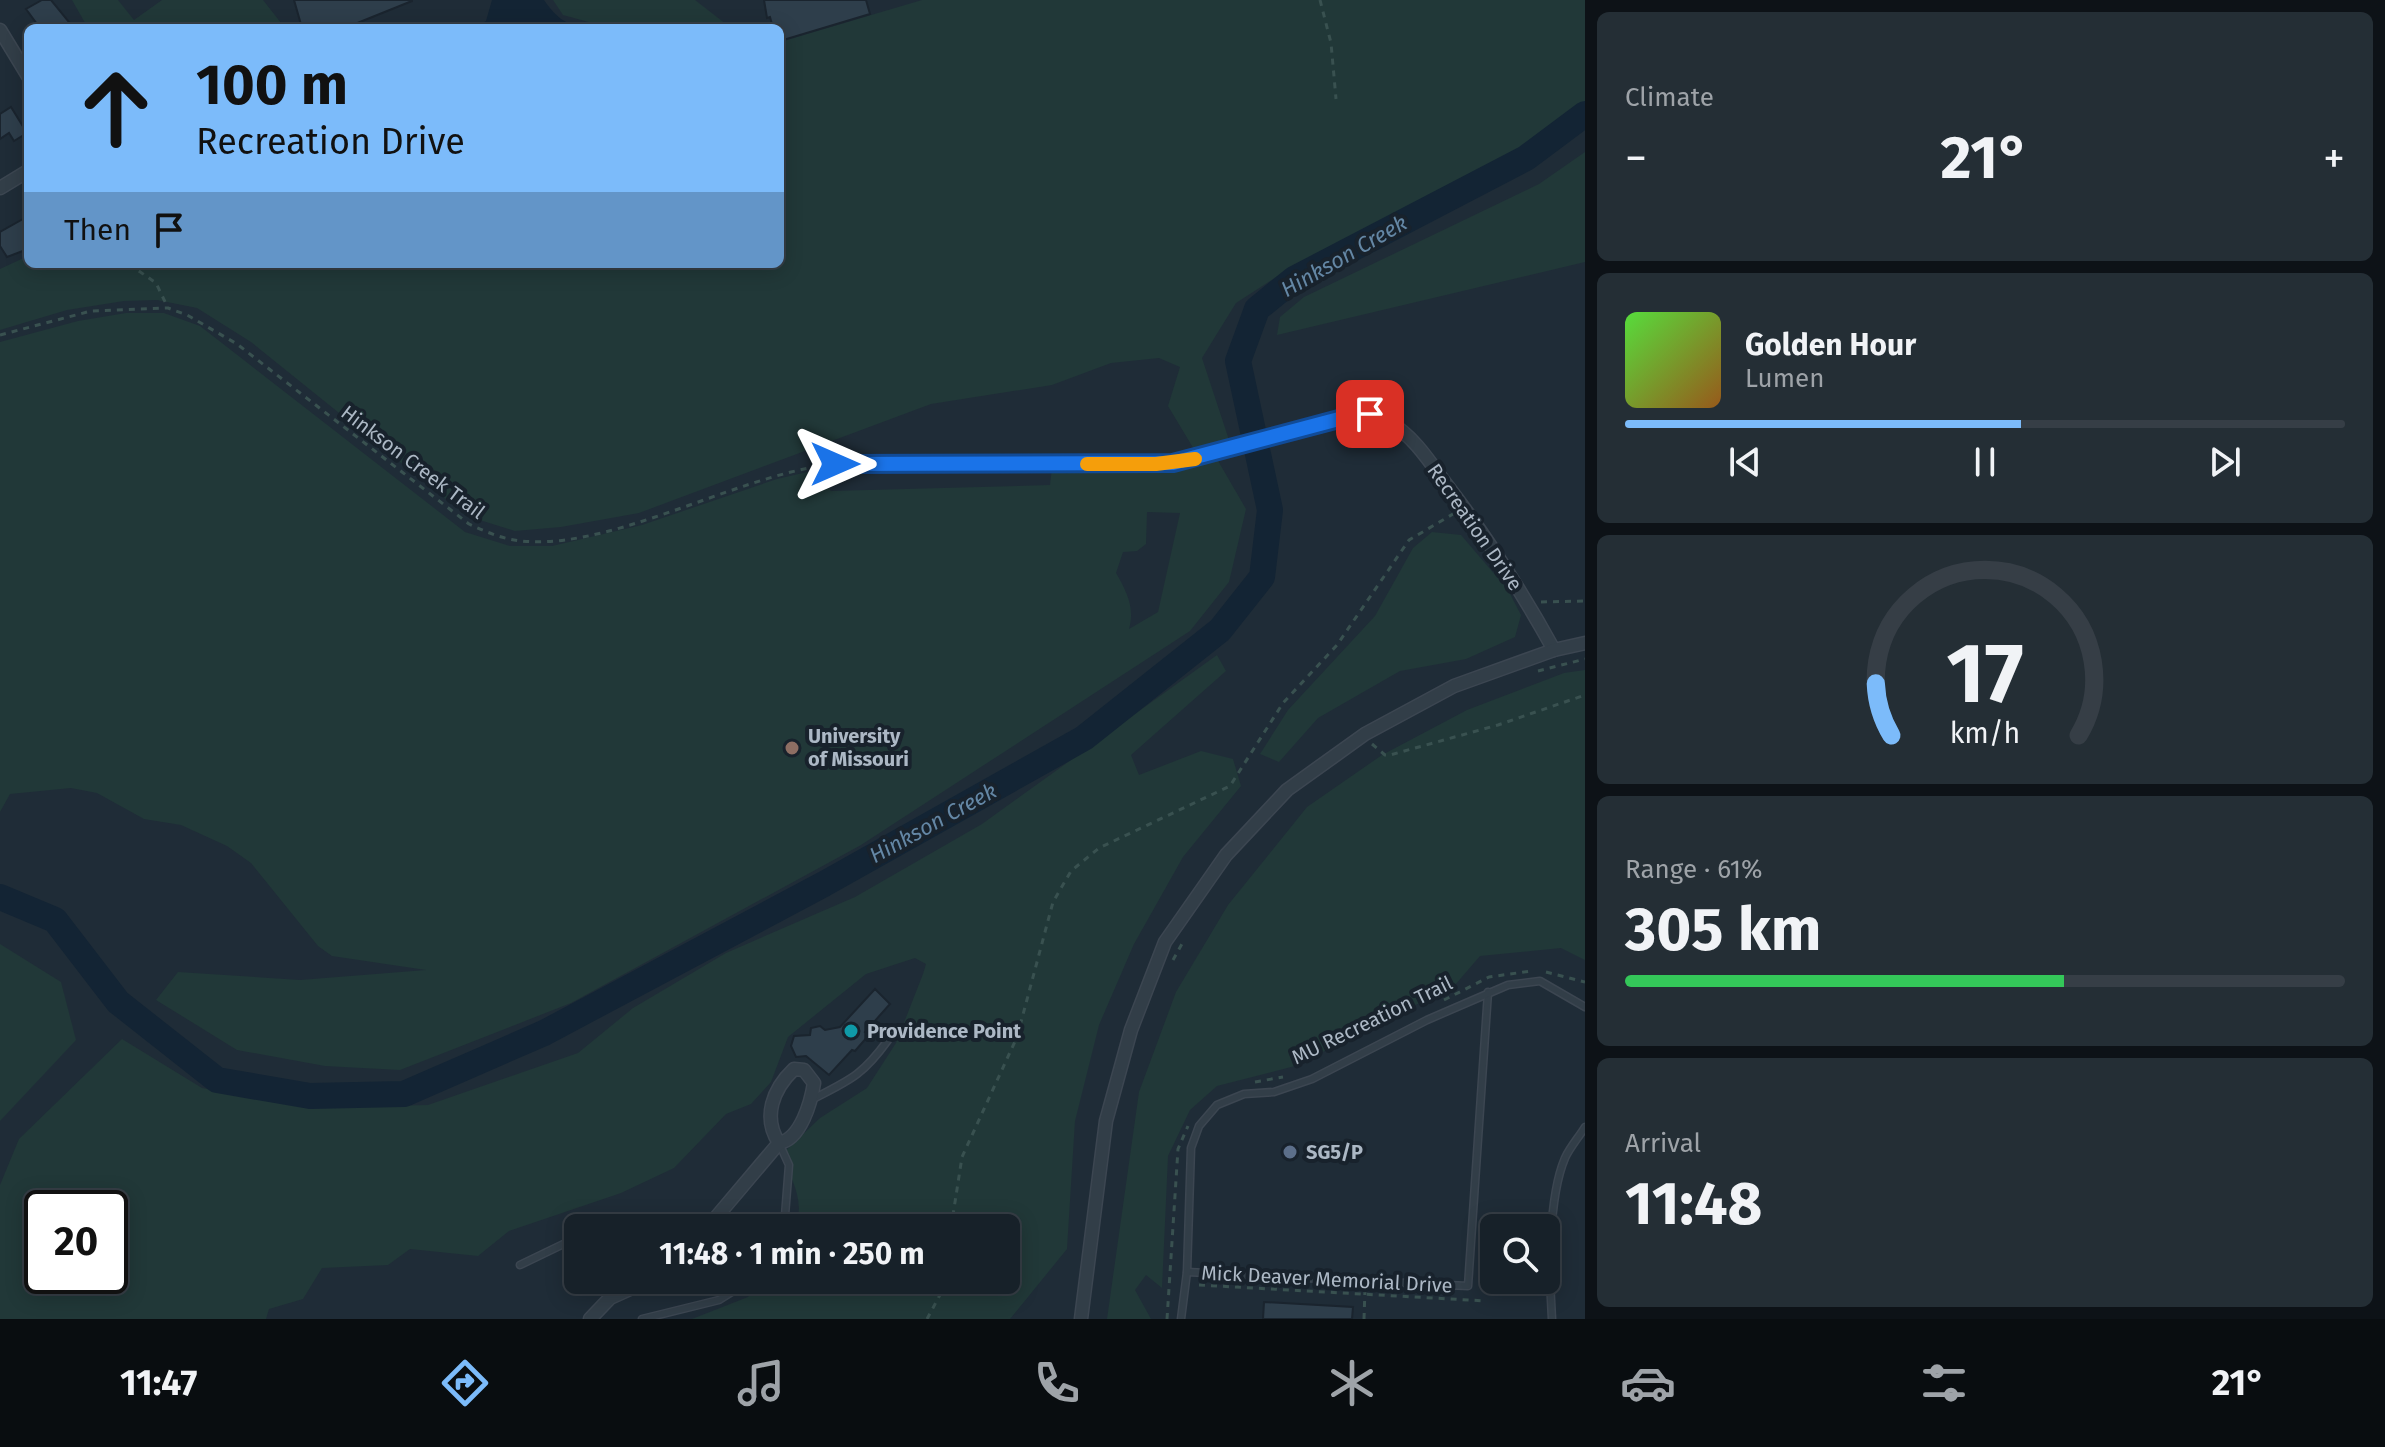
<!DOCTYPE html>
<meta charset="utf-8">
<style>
body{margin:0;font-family:"Fira Sans",sans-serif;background:#242e35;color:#f1f3f6;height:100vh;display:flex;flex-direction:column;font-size:30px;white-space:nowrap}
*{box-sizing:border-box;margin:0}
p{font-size:26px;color:#9ea3a8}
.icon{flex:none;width:44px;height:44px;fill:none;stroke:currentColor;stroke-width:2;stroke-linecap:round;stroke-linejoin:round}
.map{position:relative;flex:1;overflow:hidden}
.sheet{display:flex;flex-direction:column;gap:12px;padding:12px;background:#0d1217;width:800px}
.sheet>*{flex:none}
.guide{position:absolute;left:24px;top:24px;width:760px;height:244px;border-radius:12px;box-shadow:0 4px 20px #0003,0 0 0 2px #363e46;background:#7cbbfa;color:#111;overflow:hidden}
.fabs{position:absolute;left:1480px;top:1214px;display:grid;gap:16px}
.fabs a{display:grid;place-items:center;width:80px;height:80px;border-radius:12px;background:#172129;box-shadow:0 4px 20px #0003,0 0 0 2px #363e46;font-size:40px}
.speed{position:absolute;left:24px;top:1190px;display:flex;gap:16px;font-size:40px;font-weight:700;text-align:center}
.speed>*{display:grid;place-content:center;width:104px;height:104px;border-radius:50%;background:#172129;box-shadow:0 4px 20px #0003,0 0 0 2px #363e46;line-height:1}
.speed .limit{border:4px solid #111;border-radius:12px;background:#fff;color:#111}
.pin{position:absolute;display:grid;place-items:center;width:68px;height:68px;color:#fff;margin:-34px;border-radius:16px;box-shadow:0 4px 12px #0006}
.me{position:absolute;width:88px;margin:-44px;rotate:90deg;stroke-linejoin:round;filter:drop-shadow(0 0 6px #0008)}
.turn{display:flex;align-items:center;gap:28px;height:168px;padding:0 40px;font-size:36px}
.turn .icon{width:104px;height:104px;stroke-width:2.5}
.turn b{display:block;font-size:56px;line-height:68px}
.then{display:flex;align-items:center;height:76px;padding:0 40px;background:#0003;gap:16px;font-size:30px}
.big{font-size:60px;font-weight:700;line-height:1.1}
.sheet .card{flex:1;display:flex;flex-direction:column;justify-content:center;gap:12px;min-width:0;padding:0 28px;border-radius:12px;background:#242e35}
.sheet .dial{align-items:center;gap:0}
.dial svg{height:208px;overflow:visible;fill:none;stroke:#363e46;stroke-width:7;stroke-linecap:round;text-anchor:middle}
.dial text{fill:#f1f3f6;stroke:none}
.song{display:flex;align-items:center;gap:24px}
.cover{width:96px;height:96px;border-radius:12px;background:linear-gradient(135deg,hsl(110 70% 55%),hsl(30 70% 35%))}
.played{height:8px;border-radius:4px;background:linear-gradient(90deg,#7cbbfa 55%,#363e46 55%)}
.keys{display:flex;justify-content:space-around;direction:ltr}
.heat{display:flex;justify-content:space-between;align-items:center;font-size:44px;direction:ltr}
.charge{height:12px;border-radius:6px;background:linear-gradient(90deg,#34c759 61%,#363e46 0)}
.trip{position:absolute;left:564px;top:1214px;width:456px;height:80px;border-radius:12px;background:#172129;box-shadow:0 4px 20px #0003,0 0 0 2px #363e46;font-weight:700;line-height:80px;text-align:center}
.tabs{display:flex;height:128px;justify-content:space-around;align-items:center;background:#090d10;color:#9ea3a8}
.tabs .icon{width:56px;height:56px}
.tabs .active{color:#7cbbfa}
.tabs b{font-size:36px;color:#f1f3f6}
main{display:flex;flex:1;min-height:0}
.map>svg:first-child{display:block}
.green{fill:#213838;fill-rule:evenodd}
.water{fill:#132434}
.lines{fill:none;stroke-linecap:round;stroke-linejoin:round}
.river{stroke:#132434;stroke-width:26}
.building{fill:#2e3e4b;stroke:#1a242e;stroke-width:2}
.lane-casing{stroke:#3c4651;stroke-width:9}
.street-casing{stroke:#3c4651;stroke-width:15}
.path{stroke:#395150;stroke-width:3;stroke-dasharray:6 6;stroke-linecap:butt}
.lane{stroke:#323e48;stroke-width:6}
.street{stroke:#323e48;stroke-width:12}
.route-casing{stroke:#114b97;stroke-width:20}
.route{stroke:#1a73e8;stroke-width:14}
.slow{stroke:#f59e0b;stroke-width:14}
.education-dot{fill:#8d6e63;stroke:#18222c;stroke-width:3}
.culture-dot{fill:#0f9aa8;stroke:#18222c;stroke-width:3}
.service-dot{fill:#5c6f8a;stroke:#18222c;stroke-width:3}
.labels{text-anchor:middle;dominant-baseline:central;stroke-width:8;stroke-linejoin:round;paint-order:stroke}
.street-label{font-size:20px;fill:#acb8c5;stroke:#18222c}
.poi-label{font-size:20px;font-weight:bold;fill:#acb8c5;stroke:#18222c;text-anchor:start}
.water-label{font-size:22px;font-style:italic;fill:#6487a5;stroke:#18222c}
</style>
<main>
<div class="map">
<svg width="1585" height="1319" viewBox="0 0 1585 1319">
<rect width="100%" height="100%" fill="#1f2c37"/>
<g class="green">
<path d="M72,0h46l16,20 28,-20h101l22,28h-197z"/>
<path d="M553,0h142l36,28 -128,-2 -40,-11z"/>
<path d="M922,0h663v105l-60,42 -235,121 -54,35 -34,55 27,82 -34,11 -27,-45 12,-39 -21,-9 -48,5 -59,22 -121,19 -292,109 -78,14 -46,4 -48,-15 -216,-174 -54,-34 -40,-8 -33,1 -57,9 -67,20v-61l28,-13v8h752v-222z"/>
<path d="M1585,152v110l-308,73 3,-18 24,-20 235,-113z"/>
<path d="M126,313h38l36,13 265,206 45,14h42l90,-21 135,-46 39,-9 15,21 219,-6 2,-18 126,4 39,-12 29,50 -17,73 -39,49 -329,214 -290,158 -171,67 -75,-4 -88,-16 -81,-50 22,-28 122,8 126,-10 -94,-14 -14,-10 -67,-83 -24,-17 -46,-21 -37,-6 -47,-26 -26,-5 -61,6 -10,18v-470l78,-21zM1147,512l33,1 -22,99 -29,17c6,-21 -2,-37 -13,-56l7,-21 14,-1 9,-7z"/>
<path d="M1432,532l29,3 47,55 13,25 -6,22 -49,22 -66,12 -82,47 -39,44 -19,-8 28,-44 87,-94 38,-68z"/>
<path d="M1217,655l9,16 -95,84 8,20 62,-24 32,8 8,27 -58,71 -49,87 -35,81 -24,96 -8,128 -57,70h-318l56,-22 14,-17h244v-52h-212c13,-24 -3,-51 -13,-73l39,-37 47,-30 29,-45 27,-69 3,-10 -11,-6 -49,16 -78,63 -17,45 -20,22 -25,10 -52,54 -53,25 -112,38 -31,25 -68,-7 -22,16 -66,3 -19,31 -34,10 -3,10h-266v-134l19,-46 103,-100 80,49 110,20 116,-3 150,-52 55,-45 93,-55 129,-56 127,-73zM42,1208h68v68h-68z"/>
<path d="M1585,670v290l-24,-12 -81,8 -25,29 -160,81 -78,20 -27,24 -22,46 -6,132 -16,-13 -11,15 16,29h-44l32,-227 37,-100 52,-87 79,-98 75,-52 85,-45 97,-37z"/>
<path d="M0,944l61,38 15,58 -76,81z"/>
</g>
<path class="water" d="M492,0h52c11,16 21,25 41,28h-110l11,-7z"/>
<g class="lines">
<path class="river" d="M0,897l55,23 63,82 99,78 93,16 94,-2 140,-61 280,-149 260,-146 136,-108 42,-53 8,-67 -32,-149 19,-52 37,-30 232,-121 59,-44"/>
</g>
<g class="building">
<path d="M42,0h9l18,22 -9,6h-20l-14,-19z"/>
<path d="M294,0h118v1l-67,27h-43z"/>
<path d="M764,0h102l4,14 -90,27v-13h-7l-3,-11 -3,1z"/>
<path d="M11,107l16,26 -13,8 -5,-8 -9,6v-25z"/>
<path d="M23,219l5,9v21l-21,8 -7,-11v-14z"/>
<path d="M875,989l15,15 -25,28 4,3 -14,16 -3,-1 -23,25 -23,-19 -10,1 -5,-11 3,-10 16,-1 1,-7 9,-2 5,4 15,-3z"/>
<path d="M1264,1302l89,5 -1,12h-89z"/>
</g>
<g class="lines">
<defs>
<g id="lane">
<path d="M835,464l216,-1"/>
<path d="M811,1100c39,-20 51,-24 77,-60"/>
<path d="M779,1143l10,22 -5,63"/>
<path d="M520,1265l58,-28"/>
<path d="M1187,1272l281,14 20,-294"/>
<path d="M642,1319l77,-19 32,-20"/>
<path d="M1181,1319l6,-47 4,-124 8,-22 18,-21 27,-11 30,-2 38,-13 115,-59 81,-35 32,-4 45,26"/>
<path d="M1552,1319c-3,-44 -4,-121 13,-161 5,-11 14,-21 20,-31"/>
</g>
<g id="street">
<path d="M0,30l28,46"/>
<path d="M0,188l28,-17"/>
<path d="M1051,463h122l181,-48c12,0 24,0 35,7 23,13 39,37 54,58 41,53 78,110 111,170"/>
<path d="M707,1228l72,-85c22,-4 32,-41 35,-60l-10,-13 -10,-1c-21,20 -32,48 -15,74"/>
<path d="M590,1319l20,-21 40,-18"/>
<path d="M1081,1319l25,-198 25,-91 34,-88 61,-87 61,-65 78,-56 89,-48 100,-36 31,-7"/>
</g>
</defs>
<use href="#lane" class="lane-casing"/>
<use href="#street" class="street-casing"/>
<g class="path">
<path d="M1320,0l11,43 5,56"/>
<path d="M129,264l27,19 12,25"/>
<path d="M0,335l91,-24 77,-3 19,7 50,29 232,180c13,6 26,12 40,15 89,19 224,-63 319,-74"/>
<path d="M1541,602l44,-1"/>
<path d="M1538,671l47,-12"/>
<path d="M1372,744l13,11h5l108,-30 87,-30"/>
<path d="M1173,960l10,-18"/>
<path d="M1546,972l39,10"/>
<path d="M1444,1000l45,-23 42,-6"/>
<path d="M1255,1082l28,-5"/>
<path d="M951,1228l11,-71 55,-120 36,-135 18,-31 28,-23 131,-62 53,-83 54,-58 72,-105 44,-26"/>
<path d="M1199,1285l287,16"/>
<path d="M927,1319l14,-26 2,-13"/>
<path d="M1167,1319l11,-170 10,-23"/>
<path d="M1364,1319l1,-30"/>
</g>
<use href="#lane" class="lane"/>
<use href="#street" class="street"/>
</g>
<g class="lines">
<defs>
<path id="route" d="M835,464l338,-1 181,-48 16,-1"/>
</defs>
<use href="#route" class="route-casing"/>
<use href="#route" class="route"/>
<path class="slow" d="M1087,464h69l39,-5"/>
</g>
<circle class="education-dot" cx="792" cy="748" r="8"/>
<circle class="culture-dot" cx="851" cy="1031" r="8"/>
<circle class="service-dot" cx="1290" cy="1152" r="8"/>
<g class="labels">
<g class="street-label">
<text transform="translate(413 462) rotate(37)">Hinkson Creek Trail</text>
<text transform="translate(1475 527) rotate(55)">Recreation Drive</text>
<text transform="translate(1372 1020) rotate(-26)">MU Recreation Trail</text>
<text transform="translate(1327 1279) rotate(3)">Mick Deaver Memorial Drive</text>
</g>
<g class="poi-label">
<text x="808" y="736">University<tspan x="808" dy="23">of Missouri</tspan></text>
<text x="867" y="1031">Providence Point</text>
<text x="1306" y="1152">SG5/P</text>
</g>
<g class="water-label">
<text transform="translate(1344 256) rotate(-30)">Hinkson Creek</text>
<text transform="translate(933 823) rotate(-29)">Hinkson Creek</text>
</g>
</g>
</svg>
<div class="fabs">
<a><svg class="icon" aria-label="search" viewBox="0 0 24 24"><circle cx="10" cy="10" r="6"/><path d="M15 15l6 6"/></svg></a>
</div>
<div class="speed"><div class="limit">20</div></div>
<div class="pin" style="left:1370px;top:414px;background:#d93025"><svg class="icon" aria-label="arrive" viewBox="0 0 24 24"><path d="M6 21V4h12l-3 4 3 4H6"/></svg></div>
<svg class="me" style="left:835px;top:464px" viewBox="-20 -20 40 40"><path d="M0-17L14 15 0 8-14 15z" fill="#1a73e8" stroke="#fff" stroke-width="4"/></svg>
<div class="trip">11:48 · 1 min · 250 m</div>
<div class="guide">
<div class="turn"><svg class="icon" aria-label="ahead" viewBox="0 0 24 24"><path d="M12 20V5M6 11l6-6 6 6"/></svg><div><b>100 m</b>Recreation Drive</div></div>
<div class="then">Then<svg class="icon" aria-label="arrive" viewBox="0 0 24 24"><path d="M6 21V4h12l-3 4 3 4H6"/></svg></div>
</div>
</div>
<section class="sheet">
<div class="card"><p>Climate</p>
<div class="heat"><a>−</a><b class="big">21°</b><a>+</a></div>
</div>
<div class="card">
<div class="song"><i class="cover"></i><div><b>Golden Hour</b><p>Lumen</p></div></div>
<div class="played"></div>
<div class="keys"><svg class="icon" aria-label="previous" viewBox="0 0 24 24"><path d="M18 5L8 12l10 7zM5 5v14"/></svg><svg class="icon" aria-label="pause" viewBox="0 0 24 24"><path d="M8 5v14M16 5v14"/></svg><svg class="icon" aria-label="next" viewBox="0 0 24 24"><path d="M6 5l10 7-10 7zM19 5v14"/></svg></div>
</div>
<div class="card dial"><svg viewBox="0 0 100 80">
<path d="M14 69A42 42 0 1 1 86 69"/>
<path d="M14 69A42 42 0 0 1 8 49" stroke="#7cbbfa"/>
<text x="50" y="56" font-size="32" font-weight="700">17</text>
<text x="50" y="72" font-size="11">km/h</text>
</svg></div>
<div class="card"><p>Range · 61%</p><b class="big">305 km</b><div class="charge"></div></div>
<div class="card"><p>Arrival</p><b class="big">11:48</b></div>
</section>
</main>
<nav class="tabs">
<b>11:47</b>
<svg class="icon active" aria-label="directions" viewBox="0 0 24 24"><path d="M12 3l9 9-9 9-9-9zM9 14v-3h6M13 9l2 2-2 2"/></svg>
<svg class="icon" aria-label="music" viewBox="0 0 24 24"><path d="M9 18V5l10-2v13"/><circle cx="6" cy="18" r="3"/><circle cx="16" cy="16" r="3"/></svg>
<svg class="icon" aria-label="phone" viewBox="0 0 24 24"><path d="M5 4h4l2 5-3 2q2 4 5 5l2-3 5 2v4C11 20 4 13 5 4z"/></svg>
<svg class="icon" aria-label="climate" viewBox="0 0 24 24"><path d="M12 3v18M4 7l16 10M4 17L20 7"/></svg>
<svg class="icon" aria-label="car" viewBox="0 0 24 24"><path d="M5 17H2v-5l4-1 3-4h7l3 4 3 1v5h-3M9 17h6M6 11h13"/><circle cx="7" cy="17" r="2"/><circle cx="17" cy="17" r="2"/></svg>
<svg class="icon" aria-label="filters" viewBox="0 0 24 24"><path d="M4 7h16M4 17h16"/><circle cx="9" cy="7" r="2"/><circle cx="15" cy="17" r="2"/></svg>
<b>21°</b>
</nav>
